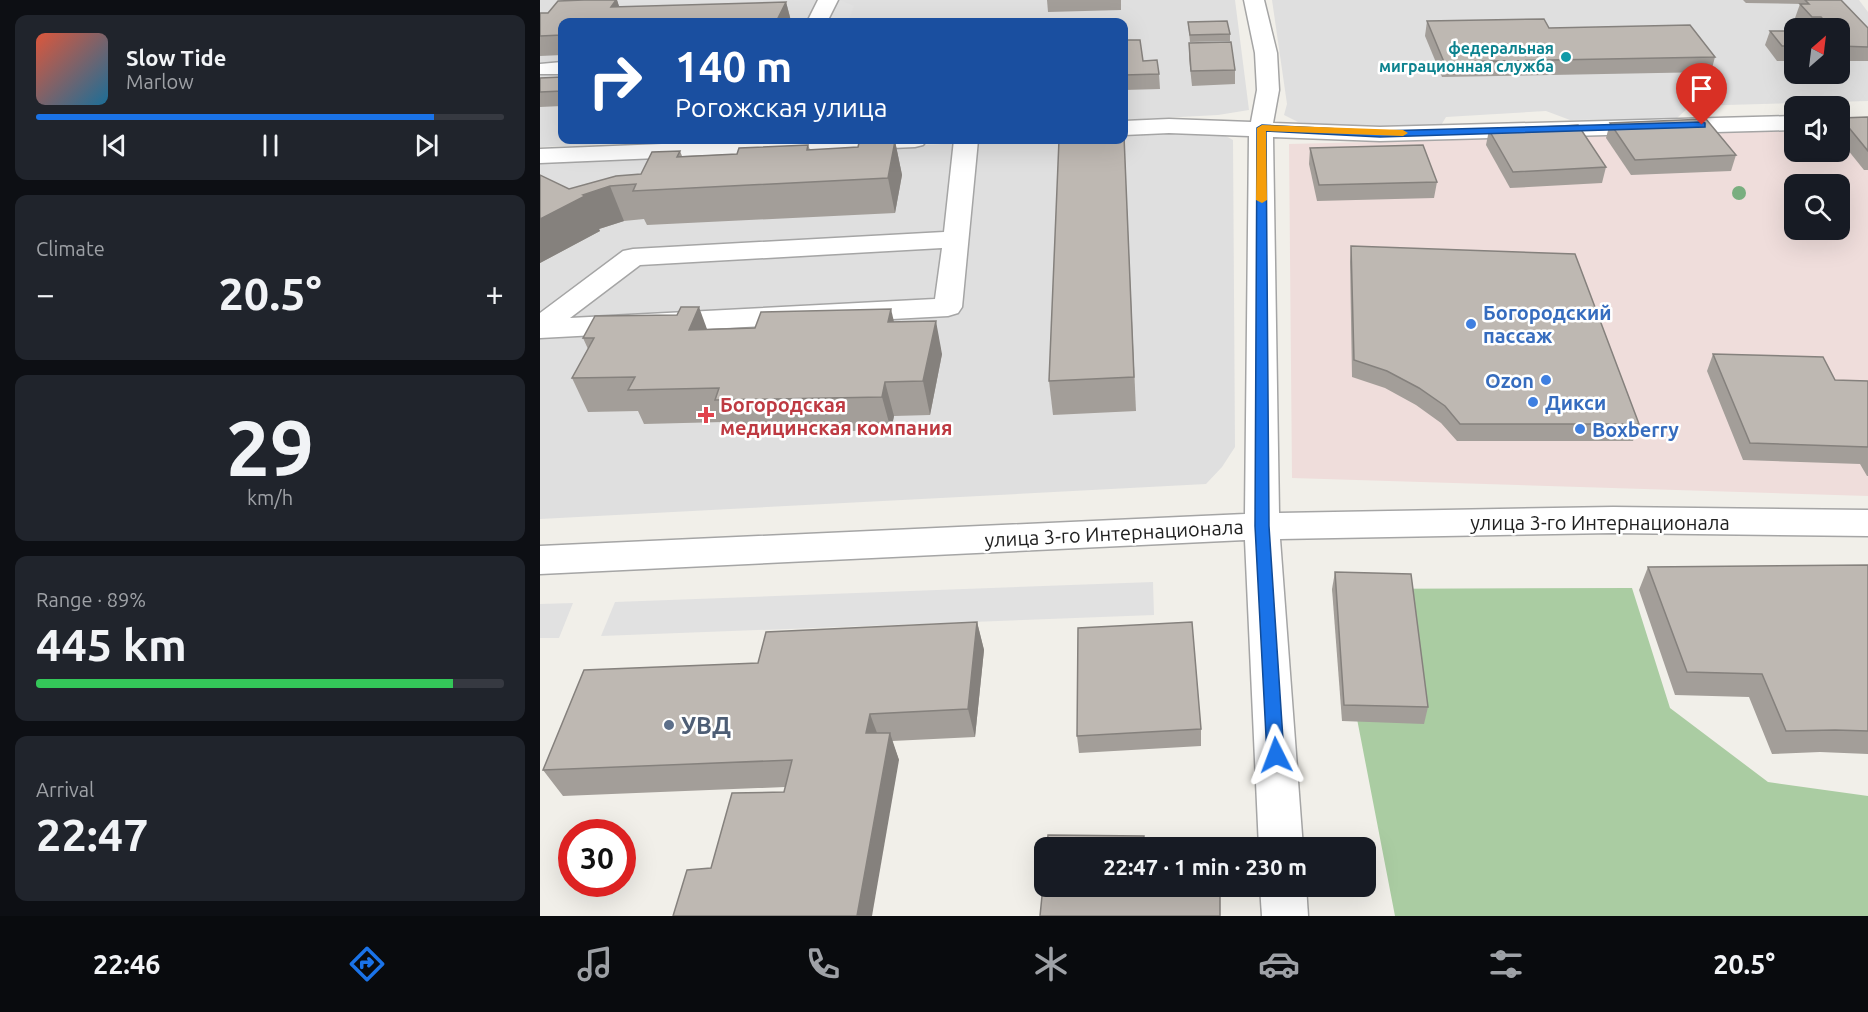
<!DOCTYPE html>
<meta charset="utf-8">
<style>
body{margin:0;font-family:Ubuntu,sans-serif;background:#20242c;color:#f1f3f6;height:100vh;display:flex;flex-direction:column;font-size:22px;white-space:nowrap}
*{box-sizing:border-box;margin:0}
p{font-size:20px;color:#9ea1a6}
.icon{flex:none;width:33px;height:33px;fill:none;stroke:currentColor;stroke-width:2;stroke-linecap:round;stroke-linejoin:round}
.map{position:relative;flex:1;overflow:hidden}
.details{display:flex;flex-direction:column;gap:15px;padding:15px;background:#0d0f14;width:540px}
.details>*{flex:none}
.guide{position:absolute;left:18px;top:18px;width:570px;height:126px;border-radius:12px;box-shadow:0 6px 24px #0002;background:#1a4fa0;color:#fff;overflow:hidden}
.needle{width:39px;rotate:28deg}
.controls{position:absolute;left:1244px;top:18px;display:grid;gap:12px}
.controls a{display:grid;place-items:center;width:66px;height:66px;border-radius:12px;background:#171b24;box-shadow:0 6px 24px #0002;font-size:30px}
.speed{position:absolute;left:18px;top:819px;display:flex;gap:12px;font-size:30px;font-weight:700;text-align:center}
.speed>*{display:grid;place-content:center;width:78px;height:78px;border-radius:50%;background:#171b24;box-shadow:0 6px 24px #0002;line-height:1}
.speed .limit{border:9px solid #d22;background:#fff;color:#111}
.pin{position:absolute;display:grid;place-items:center;width:51px;height:51px;color:#fff;margin:-62px -26px;border-radius:50% 50% 50% 0;rotate:-45deg;box-shadow:0 0 6px #0007}
.pin .icon{rotate:45deg}
.me{position:absolute;width:66px;margin:-33px;rotate:357deg;stroke-linejoin:round;filter:drop-shadow(0 0 4px #0008)}
.turn{display:flex;align-items:center;gap:21px;height:126px;padding:0 18px;font-size:27px}
.turn .icon{width:78px;height:78px;stroke-width:2.5}
.turn b{display:block;font-size:42px;line-height:51px}
.big{font-size:45px;font-weight:700;line-height:1.1}
.details .card{flex:1;display:flex;flex-direction:column;justify-content:center;gap:9px;min-width:0;padding:0 21px;border-radius:12px;background:#20242c}
.details .dial{align-items:center;gap:0}
.dial b{font-size:78px;line-height:1}
.song{display:flex;align-items:center;gap:18px}
.cover{width:72px;height:72px;border-radius:9px;background:linear-gradient(135deg,hsl(10 70% 55%),hsl(200 70% 35%))}
.played{height:6px;border-radius:3px;background:linear-gradient(90deg,#1a73e8 85%,#363941 85%)}
.keys{display:flex;justify-content:space-around;direction:ltr}
.heat{display:flex;justify-content:space-between;align-items:center;font-size:33px;direction:ltr}
.charge{height:9px;border-radius:4px;background:linear-gradient(90deg,#34c759 89%,#363941 0)}
.trip{position:absolute;left:494px;top:837px;width:342px;height:60px;border-radius:12px;background:#171b24;box-shadow:0 6px 24px #0002;font-weight:700;line-height:60px;text-align:center}
.menu{display:flex;height:96px;justify-content:space-around;align-items:center;background:#090b0e;color:#9ea1a6}
.menu .icon{width:42px;height:42px}
.menu .on{color:#1a73e8}
.menu b{font-size:27px;color:#f1f3f6}
main{display:flex;flex:1;min-height:0}
.map>svg:first-child{display:block}
.residential{fill:#dfdfdf;fill-rule:evenodd}
.commercial{fill:#efdddb;fill-rule:evenodd}
.forest{fill:#aacca2}
.parking{fill:#e1e1e1}
.lines{fill:none;stroke-linecap:round;stroke-linejoin:round}
.minor-casing{stroke:#a5a5a5;stroke-width:3}
.minor{fill:#fff;fill-rule:evenodd}
.tree{fill:#79ae7f}
.wall{fill:#a39e99}
.shaded-wall{fill:#85817d}
.building{fill:#beb8b2;stroke:#85817d;stroke-width:1.5}
.route{fill:#1a73e8;stroke:#114b97;stroke-width:1.5}
.slow{fill:#f59e0b}
.culture-dot{fill:#0f9aa8;stroke:#fff;stroke-width:2}
.shop-dot{fill:#3f7fe0;stroke:#fff;stroke-width:2}
.health-dot{fill:#e0444e;stroke:#fff;stroke-width:2}
.service-dot{fill:#5c6f8a;stroke:#fff;stroke-width:2}
.labels{text-anchor:middle;dominant-baseline:central;stroke-width:5;stroke-linejoin:round;paint-order:stroke}
.far-culture-label{font-size:16px;font-weight:bold;fill:#0d838f;stroke:#fff;text-anchor:end}
.shop-label{font-size:20px;font-weight:bold;fill:#366cbe;stroke:#fff;text-anchor:start}
.health-label{font-size:20px;font-weight:bold;fill:#be3a42;stroke:#fff;text-anchor:start}
.street-label{font-size:20px;fill:#212121;stroke:#fff}
.near-service-label{font-size:24px;font-weight:bold;fill:#4e5e75;stroke:#fff;text-anchor:start}
</style>
<main>
<section class="details">
<div class="card">
<div class="song"><i class="cover"></i><div><b>Slow Tide</b><p>Marlow</p></div></div>
<div class="played"></div>
<div class="keys"><svg class="icon" aria-label="previous" viewBox="0 0 24 24"><path d="M18 5L8 12l10 7zM5 5v14"/></svg><svg class="icon" aria-label="pause" viewBox="0 0 24 24"><path d="M8 5v14M16 5v14"/></svg><svg class="icon" aria-label="next" viewBox="0 0 24 24"><path d="M6 5l10 7-10 7zM19 5v14"/></svg></div>
</div>
<div class="card"><p>Climate</p>
<div class="heat"><a>−</a><b class="big">20.5°</b><a>+</a></div>
</div>
<div class="card dial"><b>29</b><p>km/h</p></div>
<div class="card"><p>Range · 89%</p><b class="big">445 km</b><div class="charge"></div></div>
<div class="card"><p>Arrival</p><b class="big">22:47</b></div>
</section>
<div class="map">
<svg width="1328" height="916" viewBox="0 0 1328 916">
<rect width="100%" height="100%" fill="#f1efe9"/>
<g class="residential">
<path d="M0,0h695l14,110 -31,5 -94,5v-98h-562v118h144l-166,7z"/>
<path d="M732,0h587l9,12v89l-178,5 -14,13 -106,1 -24,-9 -100,6 -6,10 -81,1 -61,-6 -14,-7 3,-11zM1254,28h45v46h-45z"/>
<path d="M637,133l45,1 11,6 2,307 -13,20 -16,17 -666,35v-356l491,-23h93v-5z"/>
</g>
<path class="commercial" d="M1328,129v367l-576,-18 -3,-334 505,-13v21h45v-22zM1254,184h45v46h-45z"/>
<path class="forest" d="M1092,588l38,120 98,74 100,14v120h-473l-63,-327z"/>
<g class="parking">
<path d="M78,0h189l-192,6z"/>
<path d="M288,0h11l15,6 -6,16h-31z"/>
<path d="M613,582l1,33 -553,21 14,-34z"/>
<path d="M33,603l-14,35h-19v-34z"/>
</g>
<g class="lines">
<defs>
<g id="minor">
<path d="M278,0h20l-11,22h-20z"/>
<path d="M704,0h20l13,53 2,37 -6,33 107,4 414,-11v14l-414,11 -107,-4 6,376 334,-6 255,3v26l-255,-3 -333,6 23,309h-44l-14,-308 -705,34v-28l705,-32 4,-378 -80,-3 -45,2v-14l45,-2 82,3 6,-32 -2,-37z"/>
<path d="M22,62v12h-22v-10z"/>
<path d="M219,140h168l-4,5 -8,2 -375,16v-14z"/>
<path d="M414,140h24l-16,167 -4,6 -10,3 -408,22v-25l83,-62 10,-2 311,-17zM402,248l-7,51 -365,19 70,-53z"/>
<path d="M720,886h46l2,30h-46z"/>
</g>
</defs>
<use href="#minor" class="minor-casing"/>
<use href="#minor" class="minor"/>
</g>
<circle class="tree" cx="1199" cy="193" r="7"/>
<g class="wall">
<path d="M44,0h33l2,7 167,-5 5,19 -1,1h-228v33l-22,1v-43h8z"/>
<path d="M507,0h74v10l-73,2z"/>
<path d="M1203,0h98l27,28v33h-29v-33h-35l-9,-10 5,-14h3l-57,-1z"/>
<path d="M887,21l122,7 166,29 -4,15 -269,5 -17,-41z"/>
<path d="M648,22l42,12v7l-40,1z"/>
<path d="M1230,31h24v30h-17l-12,-16z"/>
<path d="M584,40l19,21 16,13 1,15 -36,1z"/>
<path d="M649,43l46,27v14l-43,2 -3,-28z"/>
<path d="M22,77v29l-22,1v-29z"/>
<path d="M1328,117v53h-4l-25,-31v-17l2,-4z"/>
<path d="M1070,123l126,32 -5,16 -100,4 -25,-37z"/>
<path d="M949,130l117,37 -4,16 -92,5 -24,-43z"/>
<path d="M584,140l12,271 -83,4 -4,-34z"/>
<path d="M355,141l7,34 -7,38 -248,12 -3,-6 -20,2 -25,8 1,2 -60,32v-88l29,14 72,-15 39,-23 2,5 55,-2 71,-9 2,5 48,-3z"/>
<path d="M770,148l127,34 -3,16 -117,3 -8,-37z"/>
<path d="M811,246l288,178 -6,17h-176l-16,-18 -25,-18 -31,-17 -33,-11 -2,-115z"/>
<path d="M354,322l48,32 -12,61 -36,1 -3,14 -163,4 -5,-12 -79,2 -6,-13 -50,1 -16,-34 16,-29 -5,-11 124,-9 48,-1z"/>
<path d="M1173,354l122,26 33,1v95h-1l-7,-12 -117,-4 -36,-89z"/>
<path d="M1328,565v189l-48,-2 -48,2 -23,-57 -74,-2 -36,-105 9,-23z"/>
<path d="M795,572l93,135 -4,17 -82,-3 -10,-132z"/>
<path d="M437,622l7,28 -9,87 -83,4 7,19 -188,108 73,-76 1,-5 -222,9 -20,-26 215,-107z"/>
<path d="M661,729v17l-122,7 -2,-17z"/>
</g>
<g class="shaded-wall">
<path d="M76,0h1l6,18 -12,-11z"/>
<path d="M246,2l5,19 -1,1h-14z"/>
<path d="M355,141l7,34 -7,38 -7,-35z"/>
<path d="M70,186l14,35 -25,8 1,2 -60,32v-44l43,-24z"/>
<path d="M159,307l12,33 -22,-10z"/>
<path d="M351,309l8,34 -11,-21z"/>
<path d="M396,321l6,33 -12,61 -7,-34z"/>
<path d="M345,382l9,34 -3,14 -9,-33z"/>
<path d="M437,622l7,28 -9,87 -7,-28z"/>
<path d="M330,714l10,27 -14,-8z"/>
<path d="M350,733l9,27 -27,156h-15z"/>
</g>
<g class="building">
<path d="M44,0h32l-5,7 175,-5 -10,20h-214v13l-22,1v-23h8l10,-12z"/>
<path d="M1265,0h36l27,28v19l-29,-1v-18h-8l-10,-11h-9l-12,-13h9z"/>
<path d="M1004,19l5,9 141,-3 25,32 -271,5 -17,-41z"/>
<path d="M687,21l3,13 -40,1 -2,-13z"/>
<path d="M1230,31h24v15h-12z"/>
<path d="M584,40h16l3,21 14,-1 2,14 -35,1z"/>
<path d="M691,42l4,28 -44,1 -2,-28z"/>
<path d="M22,77v14l-22,1v-14z"/>
<path d="M1328,117v34l-27,-33z"/>
<path d="M1166,119l30,36 -101,5 -25,-37z"/>
<path d="M1038,125l28,42 -93,5 -24,-42z"/>
<path d="M584,136l10,241 -85,4 10,-241h65z"/>
<path d="M355,141l-7,37 -255,13 3,-7 -26,2 -27,9 2,1 -45,23v-44l29,14 47,-13 25,-2 11,-22 28,-1 -3,6 60,-3 2,-6 69,-3 -1,5 51,-3 1,-4z"/>
<path d="M883,145l14,37 -118,3 -9,-37z"/>
<path d="M811,246l224,8 64,170h-179l-15,-18 -26,-18 -32,-17 -33,-11z"/>
<path d="M141,307h18l-10,23 66,-2 6,-16 130,-3 -3,13 48,-1 -13,60 -38,1 -3,15 -167,3 4,-12 -91,2 7,-13 -63,1 22,-40h-11l12,-22 82,-1z"/>
<path d="M1173,354l110,3 12,23 33,1v66l-118,-4z"/>
<path d="M1328,565v166l-33,-1 -49,1 -24,-57 -75,-2 -39,-105z"/>
<path d="M795,572l76,2 17,133 -84,-2z"/>
<path d="M437,622l-9,87 -98,5 -4,19h24l-33,183h-184l14,-46 24,-2 21,-75 52,-1 8,-32 -249,10 41,-100 174,-7 8,-31z"/>
<path d="M652,622l9,107 -124,7 1,-108z"/>
<path d="M508,835l96,1 -1,12h-96z"/>
<path d="M504,876v10h176v30h-180z"/>
</g>
<path class="route" d="M1162,122l3,1v4l-325,10 -114,-6 3,395 15,229 -2,5 -6,2 -6,-2 -3,-5 -12,-229 2,-398 5,-3 118,6z"/>
<path class="slow" d="M722,125l141,5 5,3 -5,3 -137,-5 1,69 -5,3 -6,-3 1,-72z"/>
<circle class="culture-dot" cx="1026" cy="57" r="6"/>
<g class="shop-dot">
<circle cx="931" cy="324" r="6"/>
<circle cx="1006" cy="380" r="6"/>
<circle cx="993" cy="402" r="6"/>
<circle cx="1040" cy="429" r="6"/>
</g>
<path class="health-dot" d="M163 406h6v6h6v6h-6v6h-6v-6h-6v-6h6z"/>
<circle class="service-dot" cx="129" cy="725" r="6"/>
<g class="labels">
<g class="far-culture-label">
<text x="1014" y="48">федеральная<tspan x="1014" dy="18">миграционная служба</tspan></text>
</g>
<g class="shop-label">
<text x="943" y="312">Богородский<tspan x="943" dy="23">пассаж</tspan></text>
<text x="994" y="380" text-anchor="end">Ozon</text>
<text x="1005" y="402">Дикси</text>
<text x="1052" y="429">Boxberry</text>
</g>
<g class="health-label">
<text x="180" y="404">Богородская<tspan x="180" dy="23">медицинская компания</tspan></text>
</g>
<g class="street-label">
<text x="1060" y="522">улица 3-го Интернационала</text>
<text transform="translate(574 533) rotate(-3)">улица 3-го Интернационала</text>
</g>
<g class="near-service-label">
<text x="141" y="725">УВД</text>
</g>
</g>
</svg>
<div class="controls">
<a><svg class="needle" viewBox="-14 -14 28 28"><path d="M0-13l5 13h-10z" fill="#e53935"/><path d="M0 13l5-13h-10z" fill="#9ea1a6"/></svg></a>
<a><svg class="icon" aria-label="sound" viewBox="0 0 24 24"><path d="M4 9h4l5-4v14l-5-4H4zM17 9q2 3 0 6"/></svg></a>
<a><svg class="icon" aria-label="search" viewBox="0 0 24 24"><circle cx="10" cy="10" r="6"/><path d="M15 15l6 6"/></svg></a>
</div>
<div class="speed"><div class="limit">30</div></div>
<div class="pin" style="left:1162px;top:125px;background:#d93025"><svg class="icon" aria-label="arrive" viewBox="0 0 24 24"><path d="M6 21V4h12l-3 4 3 4H6"/></svg></div>
<svg class="me" style="left:736px;top:755px" viewBox="-20 -20 40 40"><path d="M0-17L14 15 0 8-14 15z" fill="#1a73e8" stroke="#fff" stroke-width="4"/></svg>
<div class="trip">22:47 · 1 min · 230 m</div>
<div class="guide">
<div class="turn"><svg class="icon" aria-label="right" viewBox="0 0 24 24"><path d="M7 20v-9h11M14 6l5 5-5 5"/></svg><div><b>140 m</b>Рогожская улица</div></div>
</div>
</div>
</main>
<nav class="menu">
<b>22:46</b>
<svg class="icon on" aria-label="directions" viewBox="0 0 24 24"><path d="M12 3l9 9-9 9-9-9zM9 14v-3h6M13 9l2 2-2 2"/></svg>
<svg class="icon" aria-label="music" viewBox="0 0 24 24"><path d="M9 18V5l10-2v13"/><circle cx="6" cy="18" r="3"/><circle cx="16" cy="16" r="3"/></svg>
<svg class="icon" aria-label="phone" viewBox="0 0 24 24"><path d="M5 4h4l2 5-3 2q2 4 5 5l2-3 5 2v4C11 20 4 13 5 4z"/></svg>
<svg class="icon" aria-label="climate" viewBox="0 0 24 24"><path d="M12 3v18M4 7l16 10M4 17L20 7"/></svg>
<svg class="icon" aria-label="car" viewBox="0 0 24 24"><path d="M5 17H2v-5l4-1 3-4h7l3 4 3 1v5h-3M9 17h6M6 11h13"/><circle cx="7" cy="17" r="2"/><circle cx="17" cy="17" r="2"/></svg>
<svg class="icon" aria-label="filters" viewBox="0 0 24 24"><path d="M4 7h16M4 17h16"/><circle cx="9" cy="7" r="2"/><circle cx="15" cy="17" r="2"/></svg>
<b>20.5°</b>
</nav>
